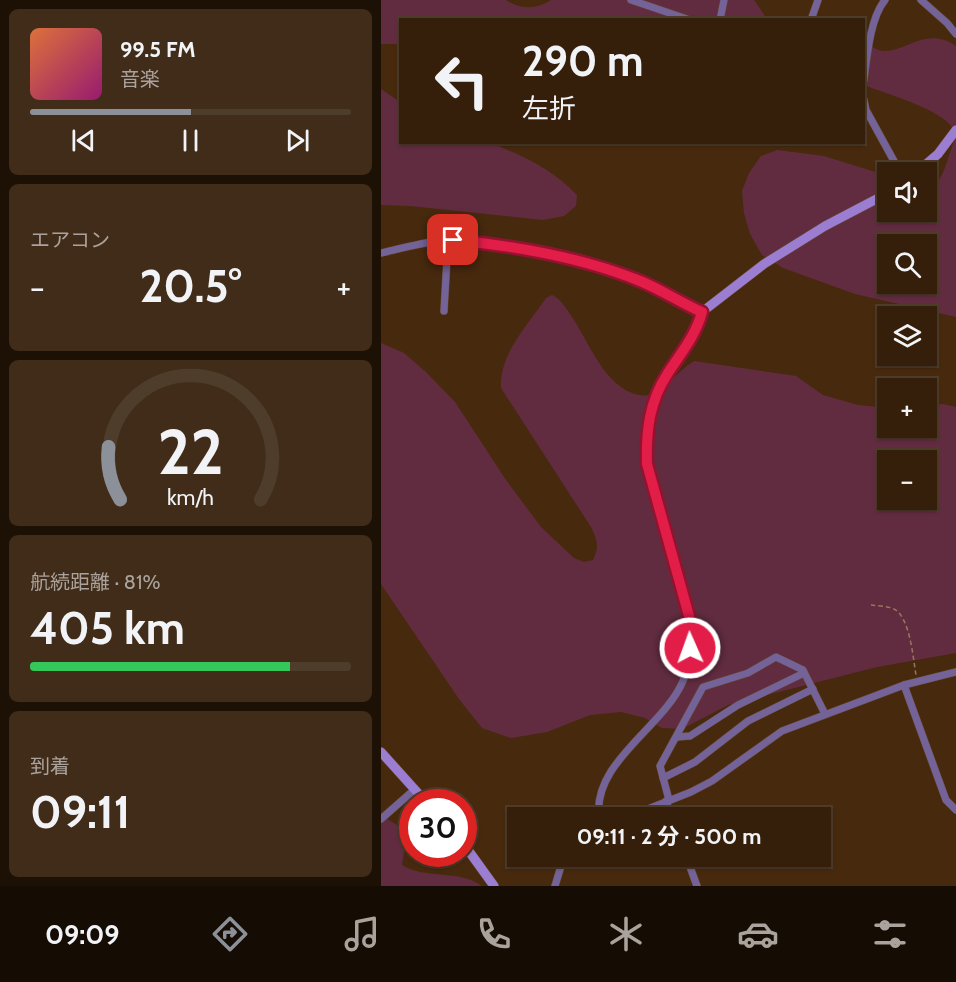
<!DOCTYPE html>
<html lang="ja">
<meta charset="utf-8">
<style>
body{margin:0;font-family:Cabin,"Noto Sans JP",sans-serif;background:#402c18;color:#f1f3f6;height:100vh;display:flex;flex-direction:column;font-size:22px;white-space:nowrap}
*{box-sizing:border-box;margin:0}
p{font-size:20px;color:#aaa29c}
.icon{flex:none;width:33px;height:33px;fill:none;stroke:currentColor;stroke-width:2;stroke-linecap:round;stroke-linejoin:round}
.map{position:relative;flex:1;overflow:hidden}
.drawer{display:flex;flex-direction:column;gap:9px;padding:9px;background:#1d1106;width:381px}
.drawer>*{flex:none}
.banner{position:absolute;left:18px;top:18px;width:466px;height:126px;border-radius:0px;box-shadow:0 2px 4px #0004,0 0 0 2px #4f3d2b;background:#351f0a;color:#f1f3f6;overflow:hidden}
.controls{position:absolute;left:496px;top:162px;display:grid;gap:12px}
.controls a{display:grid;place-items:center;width:60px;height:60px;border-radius:0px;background:#351f0a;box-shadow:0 2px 4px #0004,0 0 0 2px #4f3d2b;font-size:30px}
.speed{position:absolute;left:18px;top:789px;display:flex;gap:12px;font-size:30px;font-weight:700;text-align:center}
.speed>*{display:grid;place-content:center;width:78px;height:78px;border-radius:50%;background:#351f0a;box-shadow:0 2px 4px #0004,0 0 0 2px #4f3d2b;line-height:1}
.speed .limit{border:9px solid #d22;background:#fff;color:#111}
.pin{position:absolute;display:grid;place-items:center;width:51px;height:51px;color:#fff;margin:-26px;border-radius:12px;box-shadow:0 3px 9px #0006}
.me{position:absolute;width:66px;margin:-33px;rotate:358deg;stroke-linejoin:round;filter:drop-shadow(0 0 4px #0008)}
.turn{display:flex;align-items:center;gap:21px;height:126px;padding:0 24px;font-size:27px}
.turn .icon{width:78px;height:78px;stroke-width:2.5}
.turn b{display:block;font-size:42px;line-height:51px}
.big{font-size:45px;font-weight:700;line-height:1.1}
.drawer .widget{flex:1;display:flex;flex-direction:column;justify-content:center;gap:9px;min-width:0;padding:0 21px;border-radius:9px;background:#402c18}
.drawer .dial{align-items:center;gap:0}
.dial svg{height:156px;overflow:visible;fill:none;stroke:#4f3d2b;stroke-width:7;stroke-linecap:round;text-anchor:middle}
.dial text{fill:#f1f3f6;stroke:none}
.song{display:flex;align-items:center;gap:18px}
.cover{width:72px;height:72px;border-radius:9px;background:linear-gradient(135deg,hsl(20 70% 55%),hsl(320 70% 35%))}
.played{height:6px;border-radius:3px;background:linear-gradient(90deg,#8c9099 50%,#4f3d2b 50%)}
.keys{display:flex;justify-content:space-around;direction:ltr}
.heat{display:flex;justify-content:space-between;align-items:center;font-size:33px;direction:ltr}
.charge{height:9px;border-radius:4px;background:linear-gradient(90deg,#34c759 81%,#4f3d2b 0)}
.trip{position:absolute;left:126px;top:807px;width:324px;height:60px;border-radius:0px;background:#351f0a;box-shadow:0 2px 4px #0004,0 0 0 2px #4f3d2b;font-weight:700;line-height:60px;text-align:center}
.dock{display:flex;height:96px;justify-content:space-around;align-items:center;background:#150c04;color:#aaa29c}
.dock .icon{width:42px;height:42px}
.dock .selected{color:#8c9099}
.dock b{font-size:27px;color:#f1f3f6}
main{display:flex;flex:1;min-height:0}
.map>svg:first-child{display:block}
.green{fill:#622c40;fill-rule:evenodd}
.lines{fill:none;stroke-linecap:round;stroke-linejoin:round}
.street-casing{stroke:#66472d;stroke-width:8}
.secondary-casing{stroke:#66472d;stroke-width:10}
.path{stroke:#97775d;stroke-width:1.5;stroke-dasharray:4.5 3;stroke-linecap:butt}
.street{stroke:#746398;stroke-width:7}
.secondary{stroke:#9b7ed2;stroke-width:9}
.route-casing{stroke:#92132f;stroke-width:15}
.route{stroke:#e11d48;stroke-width:10}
</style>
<main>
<section class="drawer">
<div class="widget">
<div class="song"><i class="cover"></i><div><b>99.5 FM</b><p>音楽</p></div></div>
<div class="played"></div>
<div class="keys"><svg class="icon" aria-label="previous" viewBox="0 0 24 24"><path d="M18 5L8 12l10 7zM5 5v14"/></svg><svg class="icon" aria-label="pause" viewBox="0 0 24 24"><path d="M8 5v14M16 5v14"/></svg><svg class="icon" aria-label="next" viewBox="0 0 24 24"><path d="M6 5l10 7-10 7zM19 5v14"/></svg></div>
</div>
<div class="widget"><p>エアコン</p>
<div class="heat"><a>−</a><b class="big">20.5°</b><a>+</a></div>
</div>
<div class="widget dial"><svg viewBox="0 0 100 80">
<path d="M14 69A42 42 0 1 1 86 69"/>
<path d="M14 69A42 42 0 0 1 8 42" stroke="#8c9099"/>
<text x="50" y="56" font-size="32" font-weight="700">22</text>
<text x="50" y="72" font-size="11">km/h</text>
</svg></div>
<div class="widget"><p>航続距離 · 81%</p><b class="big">405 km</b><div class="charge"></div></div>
<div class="widget"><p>到着</p><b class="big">09:11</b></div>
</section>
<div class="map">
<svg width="575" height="886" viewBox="0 0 575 886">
<rect width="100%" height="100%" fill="#47290e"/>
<g class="green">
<path d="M0,0h125c14,10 32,9 45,0h203l13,19 -366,1 -1,24h-19z"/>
<path d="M483,38c27,37 53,-19 92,8v271l-101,-23 -72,-26 -21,-13 -12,-21 -6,-21 -2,-22 7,-18 12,-17 16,-6 47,6 64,20v36h39v-24c13,-4 17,-17 21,-29 2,-8 8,-19 6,-27 -4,-21 -71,-39 -90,-47zM507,244h39v40h-39z"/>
<path d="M0,89l19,13 1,40h86c34,12 65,27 90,53l-1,11 -12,10 -21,4 -133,-14 -29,-1z"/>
<path d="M171,295c7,3 11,9 16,16 19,26 33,70 64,82 6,2 12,4 18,1 17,-6 29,-24 44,-33l102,15 27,19 35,10 30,3v20h39v-23l16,-1 13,3v246l-79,14 -149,38 -46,24 -20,-1 -17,-10 -24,-6 -31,3 -43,17 -36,6 -29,-10 -23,-29 -78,-115v-241l23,10 22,19 29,30 51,78 35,47 33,31 10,4 9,-2c7,-14 4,-20 -2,-33l-90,-139c-2,-34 27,-63 45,-90zM507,460h39v40h-39z"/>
<path d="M0,815l16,10 8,21 -3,19c24,15 57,4 80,21h-101z"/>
</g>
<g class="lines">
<defs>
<g id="street">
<path d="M250,0l59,20"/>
<path d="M540,0l26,23 9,11"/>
<path d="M339,20l4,-20"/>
<path d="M430,20l7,-20"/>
<path d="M483,80c3,-23 6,-62 21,-80"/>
<path d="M483,100l2,10 34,62"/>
<path d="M0,253c23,-5 48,-13 72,-13 57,1 135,20 187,41 22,9 41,22 62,31 -6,23 -21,41 -34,61 -19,29 -22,58 -21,91 9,29 17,59 25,88 11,42 29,87 11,129 -20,47 -91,81 -84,137"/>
<path d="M63,311l4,-70"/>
<path d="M523,685l42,115 10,10"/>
<path d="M296,737l13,-1 48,-31 66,-32"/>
<path d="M282,778l32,-16 53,-41 65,-32"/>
<path d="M288,800l-9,-34 43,-79 45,-14 28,-16 27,13 22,44"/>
<path d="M285,801l6,17"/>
<path d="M244,818l66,-26 21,-11 70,-50 122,-46 52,-13"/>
<path d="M0,819l33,-29"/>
<path d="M305,856l11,30"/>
<path d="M174,886l6,-20 9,-10"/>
</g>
<g id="secondary">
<path d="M536,172l21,-18 18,-24"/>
<path d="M321,312l62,-48 61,-38 63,-33"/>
<path d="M0,752l45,50"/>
<path d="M82,843l31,43"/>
</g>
</defs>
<use href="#street" class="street-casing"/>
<use href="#secondary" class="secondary-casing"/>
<path class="path" d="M490,605c7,1 17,1 23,4 16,8 19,49 22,66"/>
<use href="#street" class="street"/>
<use href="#secondary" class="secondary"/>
</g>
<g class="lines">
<defs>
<path id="route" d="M72,240c64,6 128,17 187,41 22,9 41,22 62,31 -6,23 -21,41 -34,61 -19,29 -22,58 -21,91l42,152 1,32"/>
</defs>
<use href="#route" class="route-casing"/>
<use href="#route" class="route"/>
</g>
</svg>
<div class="controls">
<a><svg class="icon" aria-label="sound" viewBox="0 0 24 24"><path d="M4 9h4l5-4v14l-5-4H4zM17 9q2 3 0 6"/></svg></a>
<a><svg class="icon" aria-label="search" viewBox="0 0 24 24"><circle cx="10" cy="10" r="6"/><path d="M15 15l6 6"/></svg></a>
<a><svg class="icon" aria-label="layers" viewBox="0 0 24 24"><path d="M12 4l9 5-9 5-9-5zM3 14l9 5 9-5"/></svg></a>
<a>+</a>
<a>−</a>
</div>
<div class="speed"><div class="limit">30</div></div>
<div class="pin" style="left:72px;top:240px;background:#d93025"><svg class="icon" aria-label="arrive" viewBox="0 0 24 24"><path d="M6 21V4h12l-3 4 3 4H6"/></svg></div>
<svg class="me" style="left:309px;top:648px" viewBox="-20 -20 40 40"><circle r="17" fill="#e11d48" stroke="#fff" stroke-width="3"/><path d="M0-11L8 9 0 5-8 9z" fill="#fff"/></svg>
<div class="trip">09:11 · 2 分 · 500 m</div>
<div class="banner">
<div class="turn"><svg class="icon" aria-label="left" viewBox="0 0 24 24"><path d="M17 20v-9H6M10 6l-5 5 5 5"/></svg><div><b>290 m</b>左折</div></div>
</div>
</div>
</main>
<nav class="dock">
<b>09:09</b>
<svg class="icon selected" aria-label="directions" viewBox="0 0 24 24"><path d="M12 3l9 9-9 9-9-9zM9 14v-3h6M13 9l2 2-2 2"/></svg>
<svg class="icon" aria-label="music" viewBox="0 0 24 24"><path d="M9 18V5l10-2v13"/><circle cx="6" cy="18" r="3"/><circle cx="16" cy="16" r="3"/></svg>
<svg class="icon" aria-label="phone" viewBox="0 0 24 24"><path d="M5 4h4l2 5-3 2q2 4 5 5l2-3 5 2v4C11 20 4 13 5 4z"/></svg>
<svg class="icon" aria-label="climate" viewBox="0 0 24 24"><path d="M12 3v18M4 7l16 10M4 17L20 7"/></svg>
<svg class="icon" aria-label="car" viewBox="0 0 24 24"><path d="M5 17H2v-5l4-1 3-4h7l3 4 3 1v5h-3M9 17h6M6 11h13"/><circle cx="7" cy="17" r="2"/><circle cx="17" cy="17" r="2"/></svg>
<svg class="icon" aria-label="filters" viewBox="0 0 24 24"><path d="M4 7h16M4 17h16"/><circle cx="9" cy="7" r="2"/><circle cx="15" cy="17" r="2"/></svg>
</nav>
